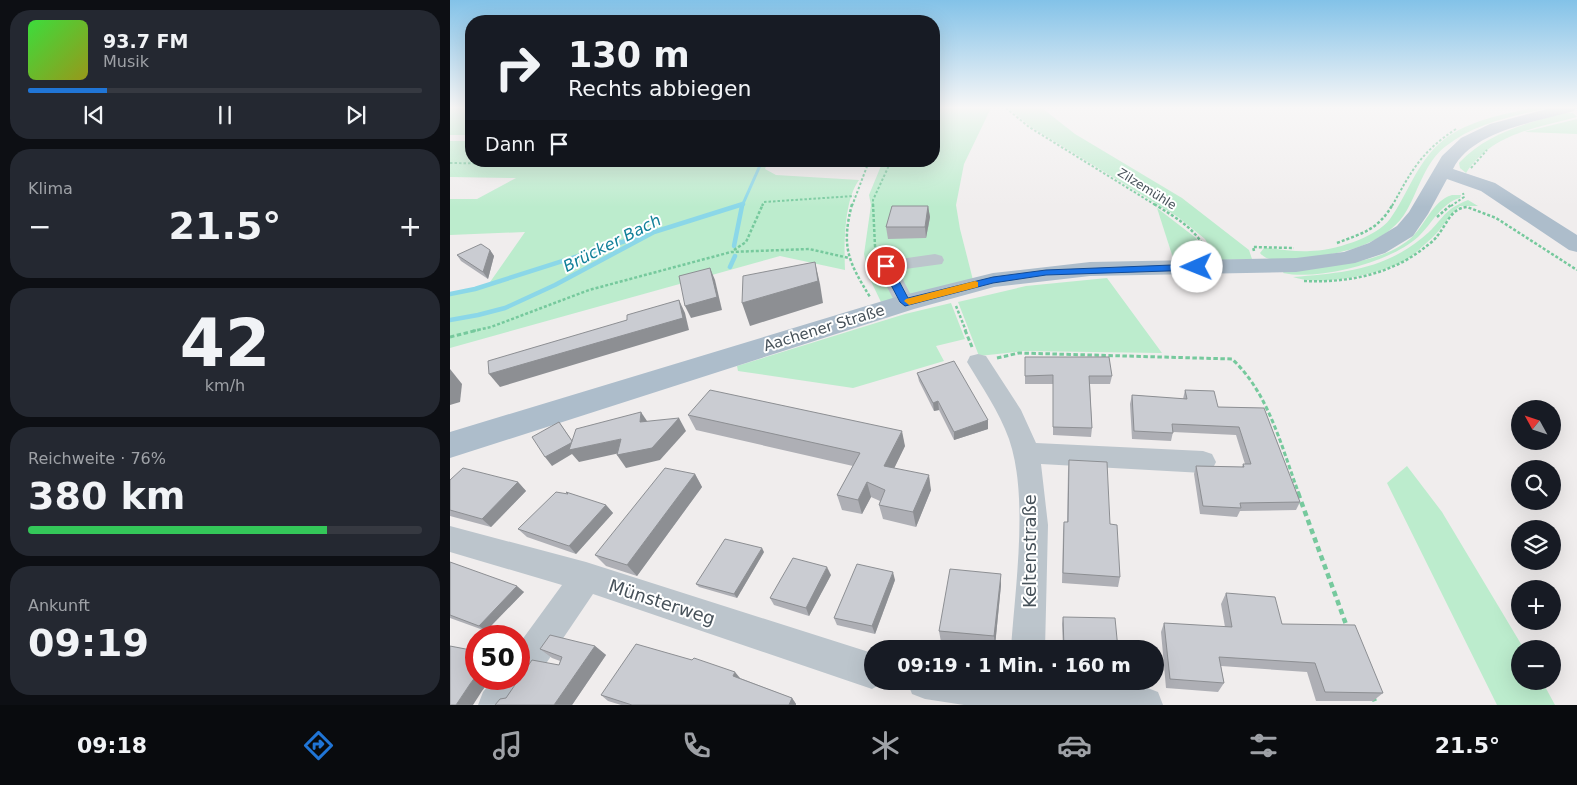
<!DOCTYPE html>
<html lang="de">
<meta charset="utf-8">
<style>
body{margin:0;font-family:"DejaVu Sans",sans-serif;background:#242831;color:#f1f3f6;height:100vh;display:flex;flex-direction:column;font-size:19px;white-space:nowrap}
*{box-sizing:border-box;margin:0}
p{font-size:16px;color:#9ea1a6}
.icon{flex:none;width:28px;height:28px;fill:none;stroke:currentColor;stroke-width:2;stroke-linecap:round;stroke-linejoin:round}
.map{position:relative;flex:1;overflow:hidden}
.sheet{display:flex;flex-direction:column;gap:10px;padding:10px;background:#0d0f14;width:450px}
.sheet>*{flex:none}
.hud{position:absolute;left:15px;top:15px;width:475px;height:152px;border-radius:20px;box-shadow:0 5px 20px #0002;background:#171b24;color:#f1f3f6;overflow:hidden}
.needle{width:32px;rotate:310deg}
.tools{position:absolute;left:1061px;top:400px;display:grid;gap:10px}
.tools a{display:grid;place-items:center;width:50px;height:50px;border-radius:50%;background:#171b24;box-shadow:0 5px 20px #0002;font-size:25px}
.speed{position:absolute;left:15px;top:625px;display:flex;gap:10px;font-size:25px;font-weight:700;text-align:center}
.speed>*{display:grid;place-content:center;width:65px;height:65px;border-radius:50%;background:#171b24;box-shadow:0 5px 20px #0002;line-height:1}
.speed .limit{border:8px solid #d22;background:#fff;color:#111}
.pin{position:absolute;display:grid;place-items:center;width:42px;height:42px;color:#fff;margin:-21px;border:2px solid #fff;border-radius:50%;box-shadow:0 1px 5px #0007}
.me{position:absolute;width:55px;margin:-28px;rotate:269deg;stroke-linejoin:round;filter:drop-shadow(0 0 4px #0008)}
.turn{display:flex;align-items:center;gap:18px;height:105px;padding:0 20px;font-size:22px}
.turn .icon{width:65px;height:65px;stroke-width:2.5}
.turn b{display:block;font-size:35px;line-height:42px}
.then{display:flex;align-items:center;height:48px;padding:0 20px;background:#0003;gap:10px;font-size:19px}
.big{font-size:38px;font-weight:700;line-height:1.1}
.sheet .widget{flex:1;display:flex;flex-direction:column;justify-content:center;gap:8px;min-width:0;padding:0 18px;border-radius:20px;background:#242831}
.sheet .dial{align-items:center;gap:0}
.dial b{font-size:65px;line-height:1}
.song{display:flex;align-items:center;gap:15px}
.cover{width:60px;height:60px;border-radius:8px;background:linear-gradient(135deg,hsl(120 70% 55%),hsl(60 70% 35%))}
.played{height:5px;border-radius:2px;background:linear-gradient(90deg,#2075d6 20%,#363941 20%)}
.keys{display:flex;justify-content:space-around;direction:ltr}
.heat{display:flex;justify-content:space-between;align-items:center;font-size:28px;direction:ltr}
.charge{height:8px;border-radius:4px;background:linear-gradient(90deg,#34c759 76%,#363941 0)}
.trip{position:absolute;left:414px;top:640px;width:300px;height:50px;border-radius:25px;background:#171b24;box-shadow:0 5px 20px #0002;font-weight:700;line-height:50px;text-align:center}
.tab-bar{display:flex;height:80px;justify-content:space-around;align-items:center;background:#090b0e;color:#9ea1a6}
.tab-bar .icon{width:35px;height:35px}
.tab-bar .active{color:#2075d6}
.tab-bar b{font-size:22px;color:#f1f3f6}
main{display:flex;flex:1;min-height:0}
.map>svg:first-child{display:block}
.green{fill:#bceccd}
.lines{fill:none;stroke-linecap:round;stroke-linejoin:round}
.stream-far1{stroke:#8bd7e8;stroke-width:3}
.stream{stroke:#8bd7e8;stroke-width:4.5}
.path-far3{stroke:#76c99d;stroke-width:2;stroke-dasharray:2.5 2;stroke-linecap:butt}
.path-far2{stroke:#76c99d;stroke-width:2.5;stroke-dasharray:3 2;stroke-linecap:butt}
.path-far1{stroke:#76c99d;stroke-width:3;stroke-dasharray:4.5 2.5;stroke-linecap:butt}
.path{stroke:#76c99d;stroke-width:4.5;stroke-dasharray:5.5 4;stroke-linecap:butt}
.minor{fill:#bcc5cc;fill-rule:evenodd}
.major{fill:#adbdcb;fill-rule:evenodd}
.wall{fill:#aeafb5}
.shaded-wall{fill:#8d8f93}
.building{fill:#caccd2;stroke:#8d8f93}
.route{fill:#1a73e8;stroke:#114b97}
.slow{fill:#f59e0b}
.labels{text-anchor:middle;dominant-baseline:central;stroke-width:4;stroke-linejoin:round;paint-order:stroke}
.far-street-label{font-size:12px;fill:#465159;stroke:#fff}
.street-label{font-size:15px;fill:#465159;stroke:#fff}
.water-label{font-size:16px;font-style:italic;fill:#12819a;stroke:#fff}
.near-street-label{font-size:18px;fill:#465159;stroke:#fff}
</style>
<main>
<section class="sheet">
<div class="widget">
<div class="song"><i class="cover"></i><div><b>93.7 FM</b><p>Musik</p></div></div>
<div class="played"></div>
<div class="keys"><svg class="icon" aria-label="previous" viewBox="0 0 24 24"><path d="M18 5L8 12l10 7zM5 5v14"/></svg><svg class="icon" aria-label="pause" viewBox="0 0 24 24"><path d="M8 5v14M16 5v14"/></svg><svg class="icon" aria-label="next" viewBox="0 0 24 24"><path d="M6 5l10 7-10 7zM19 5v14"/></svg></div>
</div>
<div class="widget"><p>Klima</p>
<div class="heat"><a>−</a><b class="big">21.5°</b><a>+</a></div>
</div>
<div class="widget dial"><b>42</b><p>km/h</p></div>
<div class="widget"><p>Reichweite · 76%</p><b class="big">380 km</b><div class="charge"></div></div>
<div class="widget"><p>Ankunft</p><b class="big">09:19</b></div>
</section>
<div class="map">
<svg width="1127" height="705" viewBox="0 0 1127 705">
<rect width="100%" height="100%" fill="#f0eded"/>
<g class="green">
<rect x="0" y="108" width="21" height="27"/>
<path d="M484,108h57l-27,56 -8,41 4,24 13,51 -92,22 -13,-27 -4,-21 7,-49 -2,-10 14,-34h51z"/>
<path d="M558,108h34l33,26 107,64 67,52 3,9 -29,1 -8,-3 -10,-18 -27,-22 -147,-90z"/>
<path d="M1082,108h16c-35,8 -73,15 -102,38 -21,16 -27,43 -39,64 -20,36 -70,45 -107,48 -13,1 -31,6 -40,-5l4,-5h4c13,1 28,4 42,3 22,0 66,-13 80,-32 18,-25 26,-55 50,-76 25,-22 62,-28 92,-35z"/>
<path d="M1111,113h12l4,4c-42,11 -86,17 -111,56l-6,-5 -1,-5c28,-30 64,-38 102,-50z"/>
<path d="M1127,119v15l-52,-2 3,-1z"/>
<path d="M0,141h21v20h297l-3,8 11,6 83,5c-15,20 -15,65 -14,90l-65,-14 -330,92v-54l38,-9 37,-53 -75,3v-36h27l39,-21 -66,-1z"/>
<path d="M1002,195h9l-1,3c-19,5 -28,26 -42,39 -27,25 -99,44 -135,36l2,-3c41,-5 92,-4 125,-31 15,-13 22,-38 42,-44z"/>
<path d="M1018,200l10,6h-18c-12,9 -17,22 -28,32 -7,6 -15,14 -23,20 -24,16 -89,29 -116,19 49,-4 90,-7 129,-39 21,-16 18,-27 46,-38z"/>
<path d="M707,208l39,30 10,23h-32z"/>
<path d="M657,278l55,75 -138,-2 -45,5 -21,-54 68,-16z"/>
<path d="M501,303l14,36 -29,7 8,15 -91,27 -115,-17 -1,-5 168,-52z"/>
<path d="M957,466l35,46 82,137h-4v32h22l13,24h-58l-110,-222z"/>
</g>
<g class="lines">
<path class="stream-far1" d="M292,206l20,-45"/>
<g class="stream">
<path d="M284,246l8,-40"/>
<path d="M280,267l5,-11"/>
<path d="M0,294l25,-5 166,-53"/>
<path d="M0,320l28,-5 27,-7 50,-23 99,-53 89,-28"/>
</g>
<g class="path-far3">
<path d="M556,108l23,19 128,79"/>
<path d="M0,163l144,2 26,-4"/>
<path d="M1021,168l16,-18"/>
<path d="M312,206l2,-4 90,-6"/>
<path d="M402,206l17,-45"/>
<path d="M423,206v-6l18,-39"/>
<path d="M942,206c20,-36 29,-54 64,-77"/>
<path d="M1001,206l13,-9 -1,-4"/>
</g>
<g class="path-far2">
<path d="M402,204c-11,43 -4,57 18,93"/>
<path d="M423,204l2,42 5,8"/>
<path d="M704,204c24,15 41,24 54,49"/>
<path d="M987,217l15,-13"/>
<path d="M887,243c26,-10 41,-13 56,-39"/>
<path d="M284,250l12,-8 17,-38"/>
<path d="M804,251l-1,-4 41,1"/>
<path d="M854,281c42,2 86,-6 120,-33 5,-4 11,-8 14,-13 9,-11 13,-27 29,-28l29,11 81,52"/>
<path d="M506,306l10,25"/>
<path d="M23,331l18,-4 98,-37 142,-38 78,-3 40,9"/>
</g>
<g class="path-far1">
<path d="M515,330l7,17"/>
<path d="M0,337l28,-7"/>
<path d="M547,358l22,-5 213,6c37,34 50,90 67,135"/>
</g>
<g class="path">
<path d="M848,493l49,134"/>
<path d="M923,696l3,9"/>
</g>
<g class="minor">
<path d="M485,254l7,2 2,4 -2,4 -44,6 17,33 -3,5 -7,1 -7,-1 -22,-42 3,-4z"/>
<path d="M528,354l8,2 35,54 15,33 167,8 9,3 4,8 -4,8 -9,3 -162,-9 7,61 -3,124h-34c4,-62 18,-152 -2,-210 -10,-28 -27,-52 -42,-77l3,-6z"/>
<path d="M0,526l136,36 286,91v28h13l-13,8 -279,-95 -75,111h-40l5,-13 10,-13h26v-35l43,-59 -112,-33z"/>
<path d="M457,681h153l85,6 13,5 5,13h-199l-39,-6 -13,-5z"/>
</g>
<path class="major" d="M1101,108h25l-2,3c-38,11 -102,20 -121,58l42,14 82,52v17l-8,-2 -88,-59 -34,-12 -19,35 -15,22 -28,17 -30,10 -59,9 -206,4 -96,11 -80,22 -464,149v-26l446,-135 97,-24 97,-11 206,-4 48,-6 25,-9 28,-17 12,-14 33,-56 19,-18 29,-14z"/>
</g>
<g class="wall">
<path d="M478,206l2,11 -4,21 -38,1 -2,-12z"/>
<path d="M40,250l4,6 -6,23 -27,-18 -4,-6z"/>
<path d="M575,357l87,19 -2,8h-20l2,44 -1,9 -38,-2v-51h-28z"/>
<path d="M467,373l71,47v9l-34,11 -15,-30 -5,1 -15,-30z"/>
<path d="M735,390l33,17 46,1 36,94 -4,8 -56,1 -3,6 -37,-3 -6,-40 2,-8 46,1 1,-3h2l-9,-29 -63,-3 -2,9 -39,-2 -2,-35 2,-9 51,4z"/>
<path d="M238,415l217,31 -11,22 37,22 -15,37 -33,-8 -4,-14 1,-4 -9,-4 -9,17 -20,-4 -5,-15 16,-29 -157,-36z"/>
<path d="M619,460l41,64 10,53 -2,10 -56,-4 1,-51 1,-10h3l1,-51z"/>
<path d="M245,474l7,13 -65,89 -31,-10 -11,-11z"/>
<path d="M0,480l68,2 8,9 -35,36 -41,-11z"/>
<path d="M156,505l7,8 -37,41 -49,-17 -9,-8z"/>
<path d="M314,552l-27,46 -38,-11 -3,-3z"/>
<path d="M0,562l74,30 -38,39 -36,-13z"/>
<path d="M381,575l-22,41 -35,-11 -4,-7z"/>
<path d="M445,580l-20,54 -38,-9 -3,-7z"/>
<path d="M551,585l-6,61 -54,-4 -2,-11z"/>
<path d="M776,593l56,31 101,69 -10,8h-57l-9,-29 -86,-6 3,17 -6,9 -52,-4 -5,-56 3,-9 61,4 -4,-23z"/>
<path d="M613,617l55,32h-55l-1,-25z"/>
<path d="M145,646l11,9 -34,50 -66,-7 53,-33 1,-4 -8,-3 -12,-9z"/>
<path d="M290,678l52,20 4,6v1h-175l-13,-4 -7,-6z"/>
</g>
<g class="shaded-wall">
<path d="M478,206l2,11 -4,21 -1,-11z"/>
<path d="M40,250l4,6 -6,23 -5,-7z"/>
<path d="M365,262l5,22 3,19 -73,23 -8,-23z"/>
<path d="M260,268l5,12 7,30 -31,8 -6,-12z"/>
<path d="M229,300l6,13 4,17 -189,57 -11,-13z"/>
<path d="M0,369l12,15 -2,18 -10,3z"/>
<path d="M488,401l1,9 -5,1 -1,-8z"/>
<path d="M191,412l8,12 -9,-2z"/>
<path d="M229,418l7,13 -26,29 -34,8 -9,-13z"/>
<path d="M538,420v9l-34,11v-8z"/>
<path d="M109,422l18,26 44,-9 8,12 -50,11 -7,-8 -20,12 -7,-9z"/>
<path d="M452,431l3,15 -17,35 -4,-15z"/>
<path d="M245,474l7,13 -65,89 -10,-11z"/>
<path d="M479,475l2,15 -15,37 -3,-15z"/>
<path d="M68,482l8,9 -35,36 -9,-8z"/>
<path d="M417,482l4,15 -9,17 -4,-14z"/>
<path d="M156,505l7,8 -37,41 -7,-8z"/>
<path d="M312,548l2,4 -27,46 -3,-4z"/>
<path d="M377,567l4,8 -22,41 -3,-8z"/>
<path d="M443,572l2,8 -20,54 -3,-8z"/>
<path d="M551,574v11l-6,61 -1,-10z"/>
<path d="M67,586l7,6 -38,39 -7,-5z"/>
<path d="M145,646l11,9 -34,50h-18z"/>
<path d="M285,672l5,6 -2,4 -5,-6z"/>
<path d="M26,676v3h15l-9,12 -9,14h-17l14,-21z"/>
<path d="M342,698l4,6v1h-7z"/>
</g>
<g class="building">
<path d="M442,206h36l-3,21h-39z"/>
<path d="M31,244l9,6 -7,22 -26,-17z"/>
<path d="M365,262l3,19 -76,22 1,-27z"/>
<path d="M260,268l7,29 -32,9 -6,-30z"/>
<path d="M229,300l4,18 -194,56 -1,-13 139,-41v-5z"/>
<path d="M575,357h84l3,19h-23l3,52 -39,-1v-52l-28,1z"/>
<path d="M504,361l34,59 -34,12 -16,-31 -5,2 -16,-30z"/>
<path d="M260,390l192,41 -18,35 45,9 -16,37 -34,-7 6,-15 -18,-8 -9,18 -21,-5 23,-42 -172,-38z"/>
<path d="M735,390l29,1 4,16 46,1 36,94 -60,1 1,5 -38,-2 -7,-40 48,1 -1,-3h8l-12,-37 -67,-3 1,9 -39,-2 -2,-36 55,4z"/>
<path d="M191,412l-1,10 39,-4 -27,30 -35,7 4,-16 -52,11 7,-21z"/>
<path d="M109,422l13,19 -1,2 -26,14 -13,-20z"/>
<path d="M619,460l38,2 3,62 7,1 3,52 -57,-4 1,-51h4z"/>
<path d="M13,468l55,14 -36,37 -32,-9v-30z"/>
<path d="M215,468l30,6 -68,91 -32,-10z"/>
<path d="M106,492l12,2 -2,-2 40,13 -37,41 -51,-17z"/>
<path d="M275,539l37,9 -28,46 -38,-10z"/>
<path d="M343,558l34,9 -21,41 -36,-10z"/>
<path d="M0,562l67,24 -38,40 -29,-11z"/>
<path d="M407,564l36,8 -21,54 -38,-8z"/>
<path d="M500,569l51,5 -7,62 -55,-5z"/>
<path d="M776,593l49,4 7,27 73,1 28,68 -58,-1 -10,-29 -96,-6 5,26 -54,-4 -6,-56 68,4z"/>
<path d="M613,617l52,1 3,31h-54z"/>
<path d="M100,635l45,11 -41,59h-59l5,-6 6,-1 26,-38 27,5 3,-8 -22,-8z"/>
<path d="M186,644l56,16 2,-2 41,14 -2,4 59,22 -3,7h-157l-31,-10z"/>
<path d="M0,646l26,5v25l-6,8 -14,21h-6z"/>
</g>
<linearGradient id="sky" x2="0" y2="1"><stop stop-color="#83c2e8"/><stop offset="0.52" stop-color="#f8f7f7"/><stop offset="1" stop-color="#f8f7f7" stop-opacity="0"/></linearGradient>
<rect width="1127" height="207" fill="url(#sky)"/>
<path class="route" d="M436,263l5,3 17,32 85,-21 53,-7 151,-6 5,3 -5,3 -151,5 -53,8 -88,23 -5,-4 -19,-36z"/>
<path class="slow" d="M525,281l3,1v5l-69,18 -5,-4 2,-2z"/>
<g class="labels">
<g class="far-street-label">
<text transform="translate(697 189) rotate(32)">Zilzemühle</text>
</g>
<g class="street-label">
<text transform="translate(374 328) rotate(-17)">Aachener Straße</text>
</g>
<g class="water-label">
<text transform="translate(162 243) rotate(-27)">Brücker Bach</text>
</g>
<g class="near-street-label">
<text transform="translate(579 551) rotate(-90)">Keltenstraße</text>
<text transform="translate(212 602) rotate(18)">Münsterweg</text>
</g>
</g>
</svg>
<div class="tools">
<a><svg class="needle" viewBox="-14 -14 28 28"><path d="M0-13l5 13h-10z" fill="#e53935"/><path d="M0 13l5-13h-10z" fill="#9ea1a6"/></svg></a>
<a><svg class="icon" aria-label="search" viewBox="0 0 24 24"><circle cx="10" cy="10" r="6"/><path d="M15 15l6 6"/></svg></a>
<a><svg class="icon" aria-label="layers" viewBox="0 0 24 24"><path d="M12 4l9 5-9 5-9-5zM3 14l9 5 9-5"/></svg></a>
<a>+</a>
<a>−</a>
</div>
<div class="speed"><div class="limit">50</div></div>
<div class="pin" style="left:436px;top:266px;background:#d93025"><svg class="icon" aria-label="arrive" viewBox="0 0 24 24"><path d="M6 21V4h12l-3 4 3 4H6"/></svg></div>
<svg class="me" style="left:747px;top:267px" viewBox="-20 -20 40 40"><circle r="19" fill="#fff"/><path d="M0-13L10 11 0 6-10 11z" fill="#1a73e8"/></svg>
<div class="trip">09:19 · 1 Min. · 160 m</div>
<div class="hud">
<div class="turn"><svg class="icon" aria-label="right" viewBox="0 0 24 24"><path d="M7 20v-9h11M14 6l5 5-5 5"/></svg><div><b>130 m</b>Rechts abbiegen</div></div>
<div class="then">Dann<svg class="icon" aria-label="arrive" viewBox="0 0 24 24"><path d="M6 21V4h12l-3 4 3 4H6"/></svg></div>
</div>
</div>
</main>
<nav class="tab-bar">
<b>09:18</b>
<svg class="icon active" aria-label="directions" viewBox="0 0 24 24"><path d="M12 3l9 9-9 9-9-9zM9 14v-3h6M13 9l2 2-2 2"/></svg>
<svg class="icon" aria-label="music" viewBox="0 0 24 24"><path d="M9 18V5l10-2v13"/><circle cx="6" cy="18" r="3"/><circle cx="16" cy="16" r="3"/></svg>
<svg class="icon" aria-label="phone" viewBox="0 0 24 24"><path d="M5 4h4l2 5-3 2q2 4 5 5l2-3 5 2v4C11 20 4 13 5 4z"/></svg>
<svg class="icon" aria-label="climate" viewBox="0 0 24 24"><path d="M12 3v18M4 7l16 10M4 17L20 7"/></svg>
<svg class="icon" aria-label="car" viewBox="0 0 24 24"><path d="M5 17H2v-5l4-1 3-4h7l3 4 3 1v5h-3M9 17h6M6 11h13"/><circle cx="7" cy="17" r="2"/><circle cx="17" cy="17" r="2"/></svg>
<svg class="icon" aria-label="filters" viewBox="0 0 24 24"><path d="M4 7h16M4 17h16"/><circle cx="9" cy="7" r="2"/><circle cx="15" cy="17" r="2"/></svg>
<b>21.5°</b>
</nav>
